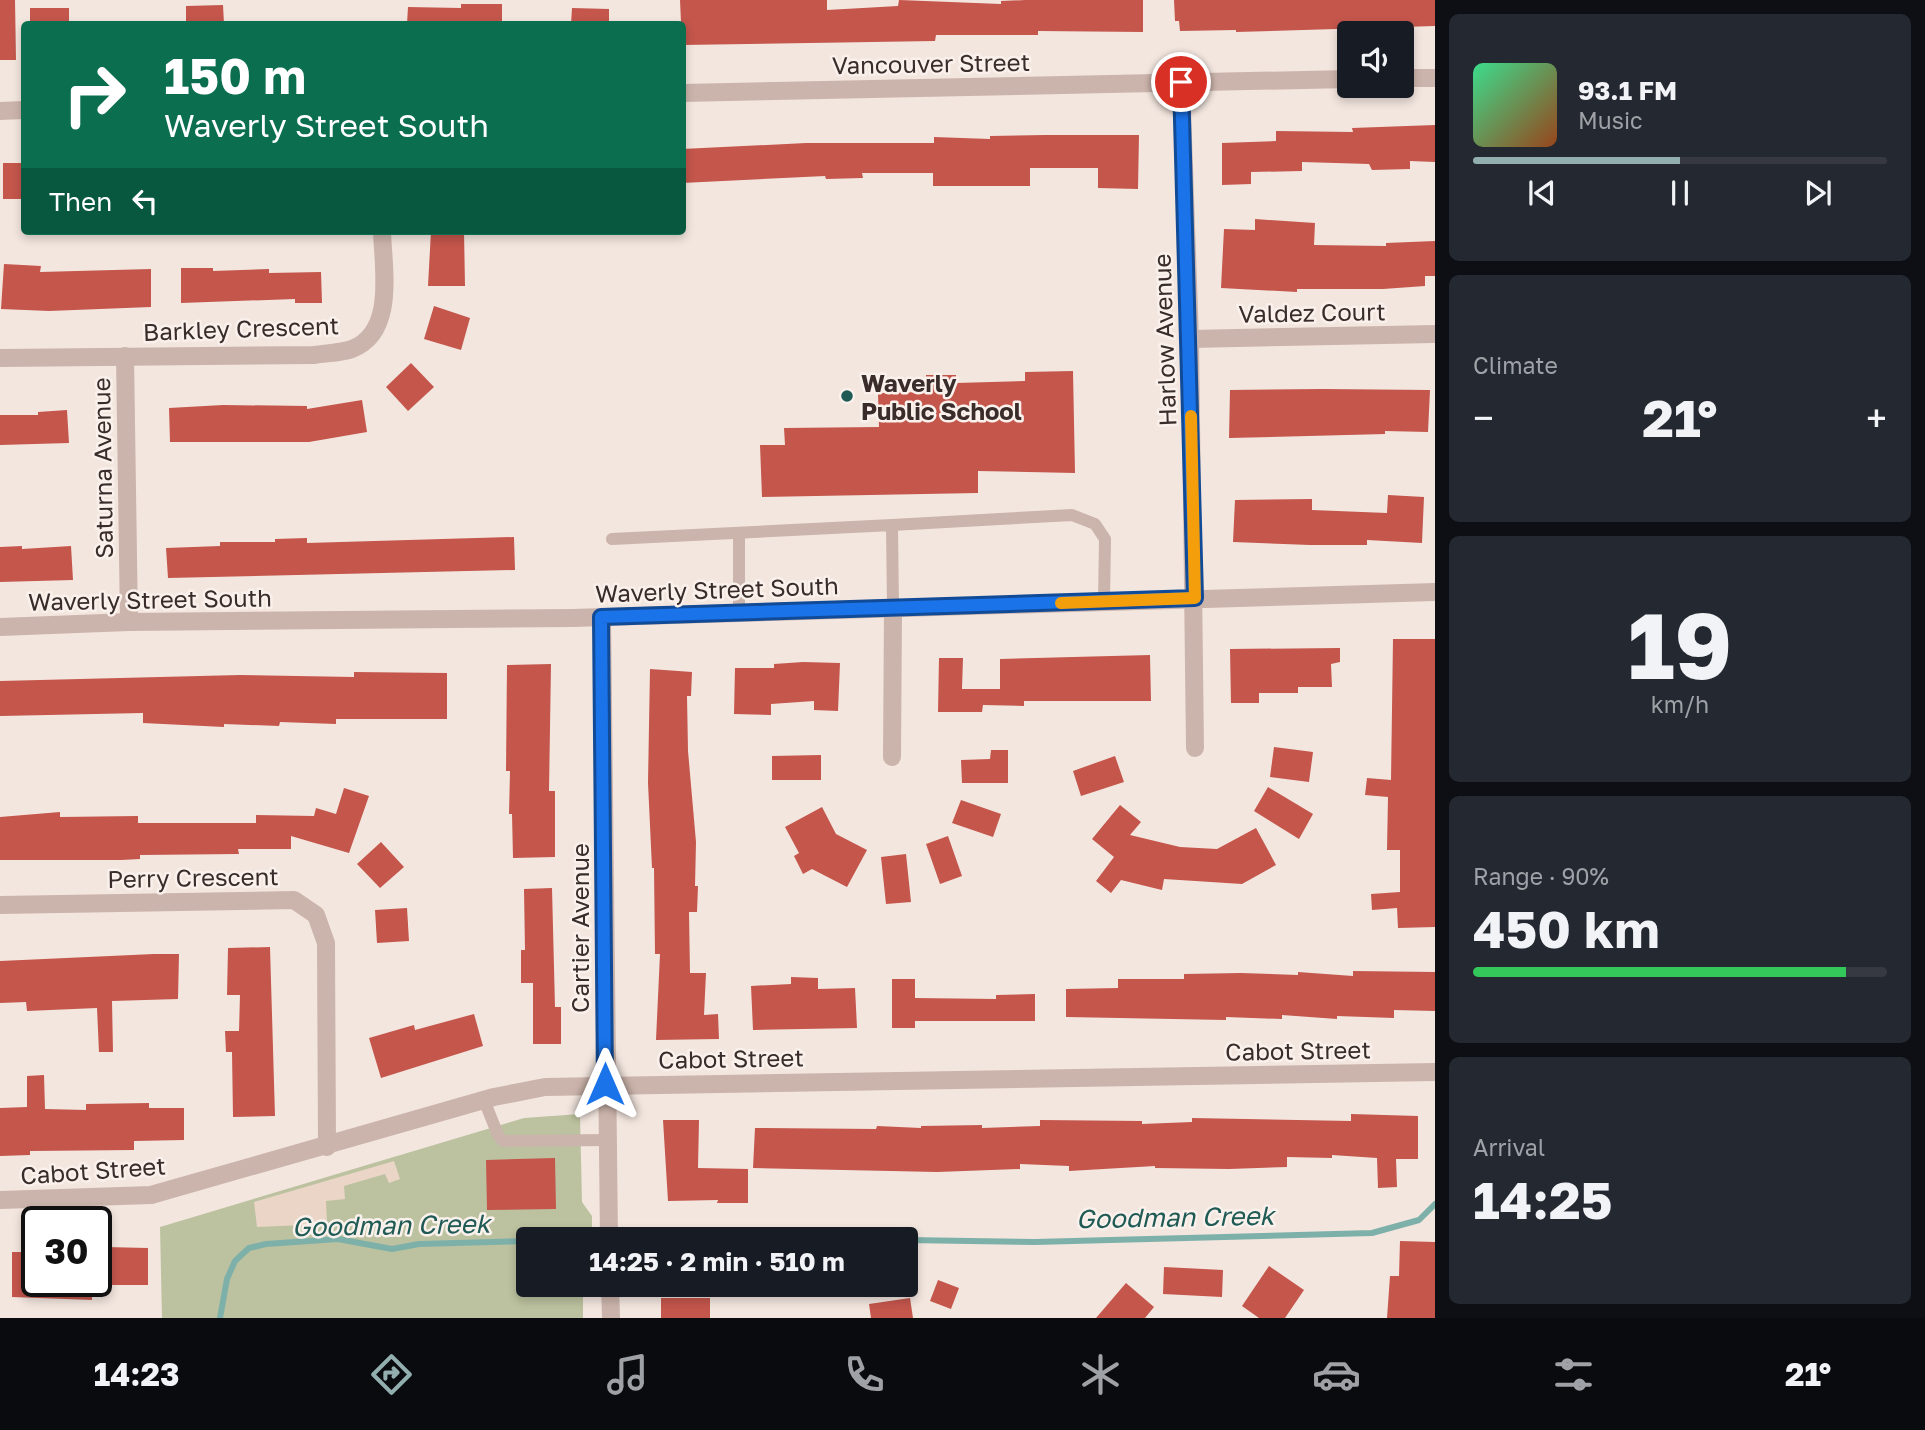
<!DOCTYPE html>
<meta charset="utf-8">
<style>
body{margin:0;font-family:"Golos Text",sans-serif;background:#242831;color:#f1f3f6;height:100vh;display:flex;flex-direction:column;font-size:26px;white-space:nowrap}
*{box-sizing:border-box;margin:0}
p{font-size:23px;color:#9ea1a6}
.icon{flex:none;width:38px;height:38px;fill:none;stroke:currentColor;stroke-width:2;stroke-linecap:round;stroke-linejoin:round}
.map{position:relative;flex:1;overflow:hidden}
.drawer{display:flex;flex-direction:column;gap:14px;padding:14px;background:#0d0f14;width:490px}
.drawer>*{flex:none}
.banner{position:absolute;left:21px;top:21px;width:665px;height:214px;border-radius:7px;box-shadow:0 4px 10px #0003;background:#0b6e4f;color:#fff;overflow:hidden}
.controls{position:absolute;left:1337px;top:21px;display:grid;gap:14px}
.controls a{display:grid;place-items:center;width:77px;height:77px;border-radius:7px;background:#171b24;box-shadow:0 4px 10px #0003;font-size:35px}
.speed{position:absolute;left:21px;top:1206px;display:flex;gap:14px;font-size:35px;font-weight:700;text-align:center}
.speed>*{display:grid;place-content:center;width:91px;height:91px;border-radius:50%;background:#171b24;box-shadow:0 4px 10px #0003;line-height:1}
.speed .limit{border:4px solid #111;border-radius:10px;background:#fff;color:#111}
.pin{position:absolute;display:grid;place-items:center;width:60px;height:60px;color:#fff;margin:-30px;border:4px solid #fff;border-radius:50%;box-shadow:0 2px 7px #0007}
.me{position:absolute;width:77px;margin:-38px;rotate:0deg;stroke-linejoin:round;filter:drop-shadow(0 0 5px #0008)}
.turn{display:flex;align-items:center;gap:24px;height:147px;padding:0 28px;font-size:32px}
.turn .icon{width:91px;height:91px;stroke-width:2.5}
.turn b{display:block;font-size:49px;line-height:60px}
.then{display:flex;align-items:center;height:66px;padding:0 28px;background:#0003;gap:14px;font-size:26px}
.big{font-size:52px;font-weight:700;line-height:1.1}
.drawer .tile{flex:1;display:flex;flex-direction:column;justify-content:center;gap:10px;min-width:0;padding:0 24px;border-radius:10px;background:#242831}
.drawer .dial{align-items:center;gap:0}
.dial b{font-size:91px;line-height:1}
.song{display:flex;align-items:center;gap:21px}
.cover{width:84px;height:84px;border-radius:10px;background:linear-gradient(135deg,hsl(150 70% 55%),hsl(20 70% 35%))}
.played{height:7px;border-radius:4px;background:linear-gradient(90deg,#93aeae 50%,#363941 50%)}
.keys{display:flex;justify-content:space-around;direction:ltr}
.heat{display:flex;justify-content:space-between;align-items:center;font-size:38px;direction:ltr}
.charge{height:10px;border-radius:5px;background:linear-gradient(90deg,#34c759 90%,#363941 0)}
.trip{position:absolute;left:516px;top:1227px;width:402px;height:70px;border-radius:7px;background:#171b24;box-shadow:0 4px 10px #0003;font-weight:700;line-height:70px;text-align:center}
.tab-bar{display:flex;height:112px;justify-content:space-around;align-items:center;background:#090b0e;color:#9ea1a6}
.tab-bar .icon{width:49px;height:49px}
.tab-bar .on{color:#93aeae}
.tab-bar b{font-size:32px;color:#f1f3f6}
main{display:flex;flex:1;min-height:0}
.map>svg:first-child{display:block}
.green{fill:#bcc29f}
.plaza{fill:#ead5c7}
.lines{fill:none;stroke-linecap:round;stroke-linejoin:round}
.stream{stroke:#7eb0aa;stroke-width:6}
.building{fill:#c4564c}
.lane{stroke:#cbb4ab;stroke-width:12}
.street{stroke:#cbb4ab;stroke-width:18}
.route-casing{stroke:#114b97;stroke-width:18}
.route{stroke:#1a73e8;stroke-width:12}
.slow{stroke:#f59e0b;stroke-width:12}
.poi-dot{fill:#205a55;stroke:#faf1ec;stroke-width:2.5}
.labels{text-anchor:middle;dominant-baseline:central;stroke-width:5;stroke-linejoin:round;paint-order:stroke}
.street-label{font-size:24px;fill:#392c2a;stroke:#faf1ec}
.poi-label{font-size:24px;font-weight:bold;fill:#392c2a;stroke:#faf1ec;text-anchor:start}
.water-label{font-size:26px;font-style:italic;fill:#205a55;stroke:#faf1ec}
</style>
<main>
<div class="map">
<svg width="1435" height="1318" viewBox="0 0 1435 1318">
<rect width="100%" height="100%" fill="#f3e6df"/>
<path class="green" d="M580,1114l2,88 10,14v23h-64v45l55,1v33h-421l-2,-91 364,-109z"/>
<path class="plaza" d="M394,1161l6,18 -11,4 -4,-9 -41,12 1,13 -19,2 1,23 -70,3 -3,-25z"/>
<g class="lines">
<g class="stream">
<path d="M636,1238l131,1"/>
<path d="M906,1240l129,2 337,-9 47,-13 16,-16"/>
<path d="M220,1318l7,-39 8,-18 14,-13 17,-4 72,-5 54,10 27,-5 109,-3"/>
</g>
</g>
<g class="building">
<path d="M0,0h15l1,60h-16z"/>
<path d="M680,0h147v10l71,-4 1,-6 102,4v-3l24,-1h118v32l-105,-1v4h-102l-1,6 -253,4z"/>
<path d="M1174,0h261v26l-199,6v-2l-56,1 -1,-10h-4z"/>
<path d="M461,4h41v20h-95l1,-17 53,1z"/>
<path d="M223,5l1,19h-38v-18z"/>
<rect x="30" y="8" width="39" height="16"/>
<path d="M572,8l37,1v15h-38z"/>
<path d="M1435,125v37l-25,-1v8l-38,1 -3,-6 -67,-2v9l-51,1v12l-29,1v-42l54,-2v-10l77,1 -1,-4z"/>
<path d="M1045,135h94l-1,54 -40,-1v-20h-68v18h-97v-13h-71l1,5 -37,1 -1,-3 -143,7v-34l124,-6h128v-6l56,2v-3z"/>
<rect x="3" y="163" width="21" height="36"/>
<path d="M1255,219l60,4 -1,22 72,1v-3l49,-2v35h-10v10l-42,3h-86v3l-76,-4 3,-59 31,1z"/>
<path d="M431,231h33l1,55h-37z"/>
<path d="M4,264l37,2 -1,6 111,-3v38l-102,4 -48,-2z"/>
<path d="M181,268h32v3l56,-2v4l52,-1 1,31h-27v-4l-114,4z"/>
<path d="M434,306l36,12 -9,32 -37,-11z"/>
<path d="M411,363l23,24 -26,24 -22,-24z"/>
<path d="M1073,371l2,102 -97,-2v22l-216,4 -2,-52h25l-1,-17 95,-1 -1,-34 48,-1v-17h30v8l69,-2v-9z"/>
<path d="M1322,389l108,1 -2,42 -43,-1v3l-156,4 1,-48z"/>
<path d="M362,400l5,32 -58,10h-139l-1,-34 54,-3 84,1v3z"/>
<path d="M67,410l2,33 -69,2v-30h38v-3z"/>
<path d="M1388,495l36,2 -2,46 -55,-3v5h-57l-77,-3 2,-42 77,-1v11l75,3z"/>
<path d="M514,537l1,33 -347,8 -2,-30 54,-2v-4h55v-3l32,-1v5z"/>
<path d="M22,546v3l49,-3 2,34 -73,2v-35z"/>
<path d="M1393,639h42v288l-37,1 -1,-20 -25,2 -1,-16 29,-2v-42h-13l1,-53 -23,-2 2,-17 24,2z"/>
<path d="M1340,648v14l-9,2 1,23h-34v6h-39v10h-28l-1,-54z"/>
<path d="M1150,655l1,46h-127v5l-41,-1 -1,7h-44l1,-54h24l-1,31h38v-30z"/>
<path d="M803,662l37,1 -2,48 -24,-1v-9l-43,3v11l-37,-1 1,-46h39v-4z"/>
<path d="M551,664l-2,127h6v66l-42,1 -1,-44h-3l1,-43h-4l1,-106z"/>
<path d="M650,669l42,3 -1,24h-4l1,55 8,91 -1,44h3l-1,26h-8l1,61h16l-2,42 14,-1 1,25 -63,1 4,-86h-5l-1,-86h-2l-4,-85z"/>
<path d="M354,672l93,1v46h-111v5l-56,-2 -1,4 -55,-2v3l-81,-4v-10l-143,3v-35l240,-6 114,2z"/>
<path d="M1274,747l39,5 -4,30 -39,-5z"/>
<path d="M991,750h17v33h-46l-1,-23 29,-1z"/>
<path d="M821,755v25h-49v-24z"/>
<path d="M1115,756l9,26 -43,14 -8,-25z"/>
<path d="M1268,787l45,27 -14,25 -45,-28z"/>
<path d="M344,788l25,8 -20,57 -58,-17v13h-53l1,5 -99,1v4l-19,1h-121v-43l60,-5v5l78,-1v7h118v-8l58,1 2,-8 20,6z"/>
<path d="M961,800l40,14 -8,23 -41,-14z"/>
<path d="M1120,805l21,17 -11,13 50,12 37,2 39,-21 20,37 -34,19 -78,-5 -2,11 -41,-10 -10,13 -15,-12 18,-24 -22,-18z"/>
<path d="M822,807l14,27 31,16 -20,37 -35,-18 -9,5 -9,-18 5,-3 -14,-26z"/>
<path d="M948,836l14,40 -22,8 -14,-40z"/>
<path d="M381,842l23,25 -24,21 -23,-24z"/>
<path d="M906,854l5,48 -25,2 -5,-47z"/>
<path d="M552,888l3,119h6v37h-28v-61h-12v-33h4l-1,-61z"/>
<path d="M407,908l2,33 -32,2 -2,-33z"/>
<path d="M270,947l5,169 -42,1 -1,-65h-6l-1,-21h14l1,-36h-13l1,-47z"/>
<path d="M154,954h25l-1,45 -66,2 1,51h-14l-2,-44 -70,3 -1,-9 -26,1v-42z"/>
<path d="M1353,971l82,1v39l-41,-1v8l-57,-2v3l-55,-4v4l-56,-2v3l-160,-3v-28l52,-1v-9h66v-5l57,-1 57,2v-3l55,4z"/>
<path d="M791,977l27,1v11l37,-1 2,40 -104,2 -2,-44 40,-2z"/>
<path d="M892,979h23v19l81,1v-4l39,-1v27h-120v7h-23z"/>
<path d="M474,1014l9,32 -102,32 -12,-40 45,-13 1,5z"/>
<path d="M44,1075l1,34 41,1v-6l63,-1v5h35v32l-50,1v9l-104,1v4l-30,1v-48l27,-1v-31z"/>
<path d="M1351,1114l67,2v43h-22l1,28 -19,1 -1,-30 -45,-3v3l-45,-1v10l-58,2 -74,-1v-2l-86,5v-5l-49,-2v5l-83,3 -184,-4 2,-40 121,1 1,-3 44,2v-2l61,-1v3l58,-2v-6l102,1v3l50,-2v-4l159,3z"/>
<path d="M663,1120h36l-1,48 50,1v34h-31l1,-3 -50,1z"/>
<path d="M555,1158l1,51 -69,1 -1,-50z"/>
<path d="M1400,1241l35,1v76h-48l3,-42h9z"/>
<path d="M105,1247l43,1v37h-43z"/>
<path d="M12,1252h25v29h55v19l-80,-3z"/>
<path d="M1269,1266l35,24 -19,28h-26l-17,-12z"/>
<path d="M1164,1267l59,3 -1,27 -59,-3z"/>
<path d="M938,1280l21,8 -8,21 -21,-8z"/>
<path d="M1126,1283l28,24 -9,11h-49z"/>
<rect x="661" y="1298" width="49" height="20"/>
<path d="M910,1298l3,20h-42l-2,-14z"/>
</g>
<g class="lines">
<g class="lane">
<path d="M892,525l180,-10 23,9 10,15 -1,62"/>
<path d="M739,533v80"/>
<path d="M612,539l280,-14 1,84"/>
<path d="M484,1100l14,35 5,6 104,-1"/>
</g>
<g class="street">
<path d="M1402,78h33"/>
<path d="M1181,82l9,257 5,409"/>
<path d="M682,93l667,-14"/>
<path d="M0,111l24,-1"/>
<path d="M1190,339l245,-5"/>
<path d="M125,356l4,266"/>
<path d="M0,358l314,-3c12,-2 27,-2 38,-6 44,-17 31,-81 30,-118"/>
<path d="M602,617l7,622"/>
<path d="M0,627l129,-5 443,-4 863,-26"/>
<path d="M892,757l1,-148"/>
<path d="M0,905l294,-5 22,15 10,28 1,204"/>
<path d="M0,1200l151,-5 343,-98 51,-10 890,-15"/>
<path d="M610,1284l1,34"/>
</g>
</g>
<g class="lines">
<defs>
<path id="route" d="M605,1084l-4,-467 594,-19 -14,-516"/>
</defs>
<use href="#route" class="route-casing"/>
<use href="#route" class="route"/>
<path class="slow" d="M1061,603l134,-5 -4,-182"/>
</g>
<circle class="poi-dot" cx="847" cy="396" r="7"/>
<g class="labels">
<g class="street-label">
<text transform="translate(931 63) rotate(-1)">Vancouver Street</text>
<text transform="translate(1312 312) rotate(-1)">Valdez Court</text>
<text transform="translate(241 328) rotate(-2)">Barkley Crescent</text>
<text transform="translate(1164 340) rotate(-92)">Harlow Avenue</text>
<text transform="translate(102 468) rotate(-91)">Saturna Avenue</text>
<text transform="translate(717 589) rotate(-2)">Waverly Street South</text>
<text transform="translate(150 599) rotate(-1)">Waverly Street South</text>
<text transform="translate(193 877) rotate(-1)">Perry Crescent</text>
<text transform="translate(579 928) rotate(-90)">Cartier Avenue</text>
<text transform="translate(1298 1050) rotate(-1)">Cabot Street</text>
<text transform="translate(731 1058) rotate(-1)">Cabot Street</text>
<text transform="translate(93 1170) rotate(-4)">Cabot Street</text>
</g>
<g class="poi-label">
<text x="861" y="382">Waverly<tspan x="861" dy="28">Public School</tspan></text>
</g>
<g class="water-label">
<text transform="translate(1175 1217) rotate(-1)">Goodman Creek</text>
<text transform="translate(391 1225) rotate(-1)">Goodman Creek</text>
</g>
</g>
</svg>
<div class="controls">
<a><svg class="icon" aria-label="sound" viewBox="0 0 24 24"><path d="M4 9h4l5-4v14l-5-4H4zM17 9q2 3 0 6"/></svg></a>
</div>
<div class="speed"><div class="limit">30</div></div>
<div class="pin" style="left:1181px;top:82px;background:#d93025"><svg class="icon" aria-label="arrive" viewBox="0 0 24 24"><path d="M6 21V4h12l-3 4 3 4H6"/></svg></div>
<svg class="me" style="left:605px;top:1084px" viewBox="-20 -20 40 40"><path d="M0-17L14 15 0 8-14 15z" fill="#1a73e8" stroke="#fff" stroke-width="4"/></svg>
<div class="trip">14:25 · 2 min · 510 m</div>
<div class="banner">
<div class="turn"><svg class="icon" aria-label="right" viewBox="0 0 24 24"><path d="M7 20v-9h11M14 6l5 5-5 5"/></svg><div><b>150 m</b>Waverly Street South</div></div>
<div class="then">Then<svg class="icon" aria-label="left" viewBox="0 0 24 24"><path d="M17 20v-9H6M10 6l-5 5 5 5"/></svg></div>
</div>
</div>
<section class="drawer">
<div class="tile">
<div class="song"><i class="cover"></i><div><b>93.1 FM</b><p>Music</p></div></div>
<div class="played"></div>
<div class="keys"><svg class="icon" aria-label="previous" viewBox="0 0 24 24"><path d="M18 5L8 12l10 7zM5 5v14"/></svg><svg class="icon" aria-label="pause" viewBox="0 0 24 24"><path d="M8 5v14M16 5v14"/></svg><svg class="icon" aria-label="next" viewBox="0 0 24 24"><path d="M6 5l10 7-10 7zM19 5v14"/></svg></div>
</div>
<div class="tile"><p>Climate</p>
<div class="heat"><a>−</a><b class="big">21°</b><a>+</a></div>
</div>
<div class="tile dial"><b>19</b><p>km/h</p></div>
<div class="tile"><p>Range · 90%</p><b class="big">450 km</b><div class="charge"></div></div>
<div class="tile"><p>Arrival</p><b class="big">14:25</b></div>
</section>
</main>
<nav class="tab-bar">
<b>14:23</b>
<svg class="icon on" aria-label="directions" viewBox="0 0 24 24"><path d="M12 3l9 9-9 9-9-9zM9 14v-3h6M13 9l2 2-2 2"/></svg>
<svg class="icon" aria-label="music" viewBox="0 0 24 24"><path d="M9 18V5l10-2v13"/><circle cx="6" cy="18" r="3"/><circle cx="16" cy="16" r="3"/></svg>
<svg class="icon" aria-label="phone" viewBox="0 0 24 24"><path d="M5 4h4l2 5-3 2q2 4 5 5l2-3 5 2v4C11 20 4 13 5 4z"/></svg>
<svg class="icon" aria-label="climate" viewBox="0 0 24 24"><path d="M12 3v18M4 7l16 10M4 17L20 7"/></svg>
<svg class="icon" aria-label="car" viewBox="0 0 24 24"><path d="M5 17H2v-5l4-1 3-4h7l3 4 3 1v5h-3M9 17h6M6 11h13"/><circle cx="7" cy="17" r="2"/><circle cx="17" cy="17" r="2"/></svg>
<svg class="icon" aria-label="filters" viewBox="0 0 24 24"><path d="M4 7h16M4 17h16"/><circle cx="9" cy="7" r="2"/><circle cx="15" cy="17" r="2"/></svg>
<b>21°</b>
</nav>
